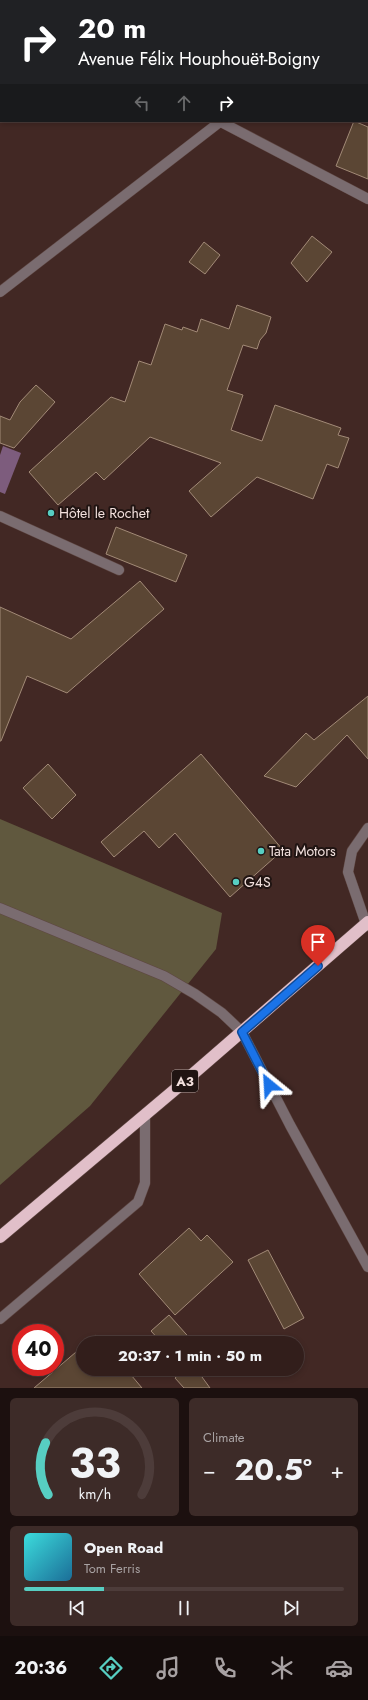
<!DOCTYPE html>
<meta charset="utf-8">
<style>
body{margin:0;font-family:Jost,sans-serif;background:#3d2b28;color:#f1f3f6;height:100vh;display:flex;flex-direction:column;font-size:15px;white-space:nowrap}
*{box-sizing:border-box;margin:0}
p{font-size:13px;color:#a8a2a3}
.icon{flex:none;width:22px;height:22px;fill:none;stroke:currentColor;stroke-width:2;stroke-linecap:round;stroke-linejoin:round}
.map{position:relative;height:1388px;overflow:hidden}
.drawer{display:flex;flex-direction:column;gap:10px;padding:10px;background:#1c100f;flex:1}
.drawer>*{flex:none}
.hud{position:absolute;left:0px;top:0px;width:368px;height:122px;box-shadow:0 2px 6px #0003,0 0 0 1px #4d3c3a;background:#202124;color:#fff;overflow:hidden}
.speed{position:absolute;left:12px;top:1324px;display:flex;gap:8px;font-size:20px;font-weight:700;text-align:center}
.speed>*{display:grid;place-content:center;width:52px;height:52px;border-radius:50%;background:#321e1b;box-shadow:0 2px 6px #0003,0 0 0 1px #4d3c3a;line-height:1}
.speed .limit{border:6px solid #d22;background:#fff;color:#111}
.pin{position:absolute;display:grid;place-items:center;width:34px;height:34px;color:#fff;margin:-41px -17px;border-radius:50% 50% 50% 0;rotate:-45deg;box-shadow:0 0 4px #0007}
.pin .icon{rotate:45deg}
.me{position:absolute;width:44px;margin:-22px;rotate:333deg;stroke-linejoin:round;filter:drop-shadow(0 0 3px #0008)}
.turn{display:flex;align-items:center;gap:14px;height:84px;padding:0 12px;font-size:18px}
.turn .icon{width:52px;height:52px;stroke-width:2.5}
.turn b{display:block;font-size:28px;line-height:34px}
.lanes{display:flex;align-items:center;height:38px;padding:0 12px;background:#0003;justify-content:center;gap:20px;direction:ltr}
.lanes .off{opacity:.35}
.big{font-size:30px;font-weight:700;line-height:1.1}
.drawer .tile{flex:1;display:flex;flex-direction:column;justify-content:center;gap:6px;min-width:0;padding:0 14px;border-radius:6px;background:#3d2b28}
.drawer .dial{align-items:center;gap:0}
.dial svg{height:104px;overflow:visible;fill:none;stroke:#4d3c3a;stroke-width:7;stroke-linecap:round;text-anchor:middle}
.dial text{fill:#f1f3f6;stroke:none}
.song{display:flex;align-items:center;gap:12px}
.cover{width:48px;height:48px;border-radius:6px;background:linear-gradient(135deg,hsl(180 70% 55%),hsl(200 70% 35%))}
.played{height:4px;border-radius:2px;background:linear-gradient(90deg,#57cec2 25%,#4d3c3a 25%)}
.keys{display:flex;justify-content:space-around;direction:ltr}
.heat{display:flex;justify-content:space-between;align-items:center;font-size:22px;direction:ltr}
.drawer .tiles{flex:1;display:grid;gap:10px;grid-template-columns:1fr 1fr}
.tile:last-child{grid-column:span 2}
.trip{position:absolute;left:76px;top:1336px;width:228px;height:40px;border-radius:20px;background:#321e1b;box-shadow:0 2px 6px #0003,0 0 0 1px #4d3c3a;font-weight:700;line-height:40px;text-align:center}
.menu{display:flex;height:64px;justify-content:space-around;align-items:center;background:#140c0b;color:#a8a2a3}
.menu .icon{width:28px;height:28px}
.menu .active{color:#57cec2}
.menu b{font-size:18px;color:#f1f3f6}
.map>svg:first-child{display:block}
.green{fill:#60583e}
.water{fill:#7d5c7d}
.building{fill:#5b4634;stroke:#a28a77}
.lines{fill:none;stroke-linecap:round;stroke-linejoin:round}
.minor-casing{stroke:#5e4642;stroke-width:11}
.highway-casing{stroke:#5e4642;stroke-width:13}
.minor{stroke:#7a6c70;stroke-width:10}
.highway{stroke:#e1bfc9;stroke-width:12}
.route-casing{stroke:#114b97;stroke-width:10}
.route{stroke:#1a73e8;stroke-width:7}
.poi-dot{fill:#57cec2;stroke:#201412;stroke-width:1.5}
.labels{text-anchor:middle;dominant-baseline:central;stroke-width:4;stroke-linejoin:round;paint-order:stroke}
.shield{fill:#201412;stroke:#b4a4a1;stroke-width:1}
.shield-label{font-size:13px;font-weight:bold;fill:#f3e1de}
.poi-label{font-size:14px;fill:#f3e1de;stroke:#201412;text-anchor:start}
</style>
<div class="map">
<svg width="368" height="1388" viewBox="0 0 368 1388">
<rect width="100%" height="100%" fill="#422824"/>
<path class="green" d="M0,819l222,94 -6,36 -126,157 -90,79z"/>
<path class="water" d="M3,446l18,7 -16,41 -5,-2v-37z"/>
<g class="building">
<path d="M354,121l14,6v52l-32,-13z"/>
<path d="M312,236l20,16 -25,30 -16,-19z"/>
<path d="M204,242l16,13 -15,19 -16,-12z"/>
<path d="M237,305l34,12 -5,16 -6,7 -3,9 -14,-4 -16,45 16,5 -12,35 31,11 13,-36 66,23 -3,7 11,3 -11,30 -11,-4 -14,35 -56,-22 -46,40 -22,-26 32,-28 -71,-26 -46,43 -8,-8 -38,33 -29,-33 82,-75 14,5 14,-41 12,4 14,-41 17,6 1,-3 14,5 4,-13 28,10z"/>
<path d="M36,385l19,17 -41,46 -14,-5v-27l10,4 10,-18z"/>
<path d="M116,527l71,28 -11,27 -70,-28z"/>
<path d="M140,581l24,28 -97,84 -40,-17 -26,65h-1v-134l71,32z"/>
<path d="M368,696v63l-21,-24 -51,52 -32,-11 42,-43 8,7z"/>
<path d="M201,754l82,96 -53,47 -55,-64 -16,15 -15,-17 -30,26 -13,-15z"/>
<path d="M48,764l28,31 -24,24 -29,-31z"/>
<path d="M189,1228l12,13 6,-6 26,27 -58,53 -36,-41z"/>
<path d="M268,1250l36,68 -20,11 -36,-69z"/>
<path d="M169,1315l25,28h-32l-11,-12z"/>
<path d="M96,1335l7,8h-16z"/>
<path d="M83,1346v23h43l16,19h-108z"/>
<path d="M185,1369h26l-9,8 8,11h-26l-9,-10z"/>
</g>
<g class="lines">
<defs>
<g id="minor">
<path d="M367,7h1"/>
<path d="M221,122l147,77"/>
<path d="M0,292l221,-171"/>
<path d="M0,516l119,54"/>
<path d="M368,828l-16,23 -4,21 18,52 2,2"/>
<path d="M0,908l164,68 31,18 27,19 20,19 48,93 78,142"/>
<path d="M0,1319l138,-117 7,-19v-68"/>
</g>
<path id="highway" d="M0,1237l178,-150 190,-165"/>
</defs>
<use href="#minor" class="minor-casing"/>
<use href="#highway" class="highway-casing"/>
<use href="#minor" class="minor"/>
<use href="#highway" class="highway"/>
</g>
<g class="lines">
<defs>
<path id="route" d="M269,1085l-27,-53 76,-66"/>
</defs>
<use href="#route" class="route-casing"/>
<use href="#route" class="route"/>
</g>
<g class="poi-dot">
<circle cx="51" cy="513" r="4"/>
<circle cx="261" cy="851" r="4"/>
<circle cx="236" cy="882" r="4"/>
</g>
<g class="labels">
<rect class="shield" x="172" y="1070" width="26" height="22" rx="3"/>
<g class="shield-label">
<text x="185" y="1081">A3</text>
</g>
<g class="poi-label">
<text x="59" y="513">Hôtel le Rochet</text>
<text x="269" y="851">Tata Motors</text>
<text x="244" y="882">G4S</text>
</g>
</g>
</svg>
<div class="speed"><div class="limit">40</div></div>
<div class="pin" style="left:318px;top:966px;background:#d93025"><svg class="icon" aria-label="arrive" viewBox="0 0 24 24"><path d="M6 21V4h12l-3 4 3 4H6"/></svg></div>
<svg class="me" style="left:269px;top:1085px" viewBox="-20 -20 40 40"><path d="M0-17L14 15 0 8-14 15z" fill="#1a73e8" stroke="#fff" stroke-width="4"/></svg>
<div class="trip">20:37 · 1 min · 50 m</div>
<div class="hud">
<div class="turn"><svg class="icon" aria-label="right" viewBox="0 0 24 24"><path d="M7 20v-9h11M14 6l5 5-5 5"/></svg><div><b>20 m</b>Avenue Félix Houphouët-Boigny</div></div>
<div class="lanes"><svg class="icon off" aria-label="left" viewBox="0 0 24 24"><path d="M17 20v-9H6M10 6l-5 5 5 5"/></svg><svg class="icon off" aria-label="ahead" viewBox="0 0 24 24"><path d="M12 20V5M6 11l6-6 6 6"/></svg><svg class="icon" aria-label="right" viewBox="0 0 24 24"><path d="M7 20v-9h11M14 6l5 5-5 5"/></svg></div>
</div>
</div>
<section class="drawer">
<div class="tiles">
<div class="tile dial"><svg viewBox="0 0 100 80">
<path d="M14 69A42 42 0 1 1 86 69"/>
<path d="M14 69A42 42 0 0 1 12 29" stroke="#57cec2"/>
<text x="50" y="56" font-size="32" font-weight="700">33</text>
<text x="50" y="72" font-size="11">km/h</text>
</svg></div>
<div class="tile"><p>Climate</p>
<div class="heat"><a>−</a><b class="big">20.5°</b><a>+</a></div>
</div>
<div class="tile">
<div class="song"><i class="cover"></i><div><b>Open Road</b><p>Tom Ferris</p></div></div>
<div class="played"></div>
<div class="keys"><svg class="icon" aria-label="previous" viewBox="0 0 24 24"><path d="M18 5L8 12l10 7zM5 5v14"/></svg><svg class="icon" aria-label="pause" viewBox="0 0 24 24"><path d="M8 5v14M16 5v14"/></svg><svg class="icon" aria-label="next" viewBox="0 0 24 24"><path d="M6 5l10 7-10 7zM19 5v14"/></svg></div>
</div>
</div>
</section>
<nav class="menu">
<b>20:36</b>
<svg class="icon active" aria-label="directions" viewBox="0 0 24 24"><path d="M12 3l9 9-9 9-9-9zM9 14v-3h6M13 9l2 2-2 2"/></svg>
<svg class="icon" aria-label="music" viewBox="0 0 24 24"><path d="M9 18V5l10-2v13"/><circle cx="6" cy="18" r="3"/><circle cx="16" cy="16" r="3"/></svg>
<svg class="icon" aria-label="phone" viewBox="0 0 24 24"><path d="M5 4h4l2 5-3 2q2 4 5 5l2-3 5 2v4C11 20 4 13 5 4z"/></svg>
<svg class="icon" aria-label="climate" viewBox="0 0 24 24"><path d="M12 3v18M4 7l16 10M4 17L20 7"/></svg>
<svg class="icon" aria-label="car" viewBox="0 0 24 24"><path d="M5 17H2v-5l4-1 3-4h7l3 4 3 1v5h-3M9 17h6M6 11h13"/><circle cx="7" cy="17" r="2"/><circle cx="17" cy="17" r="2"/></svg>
</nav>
